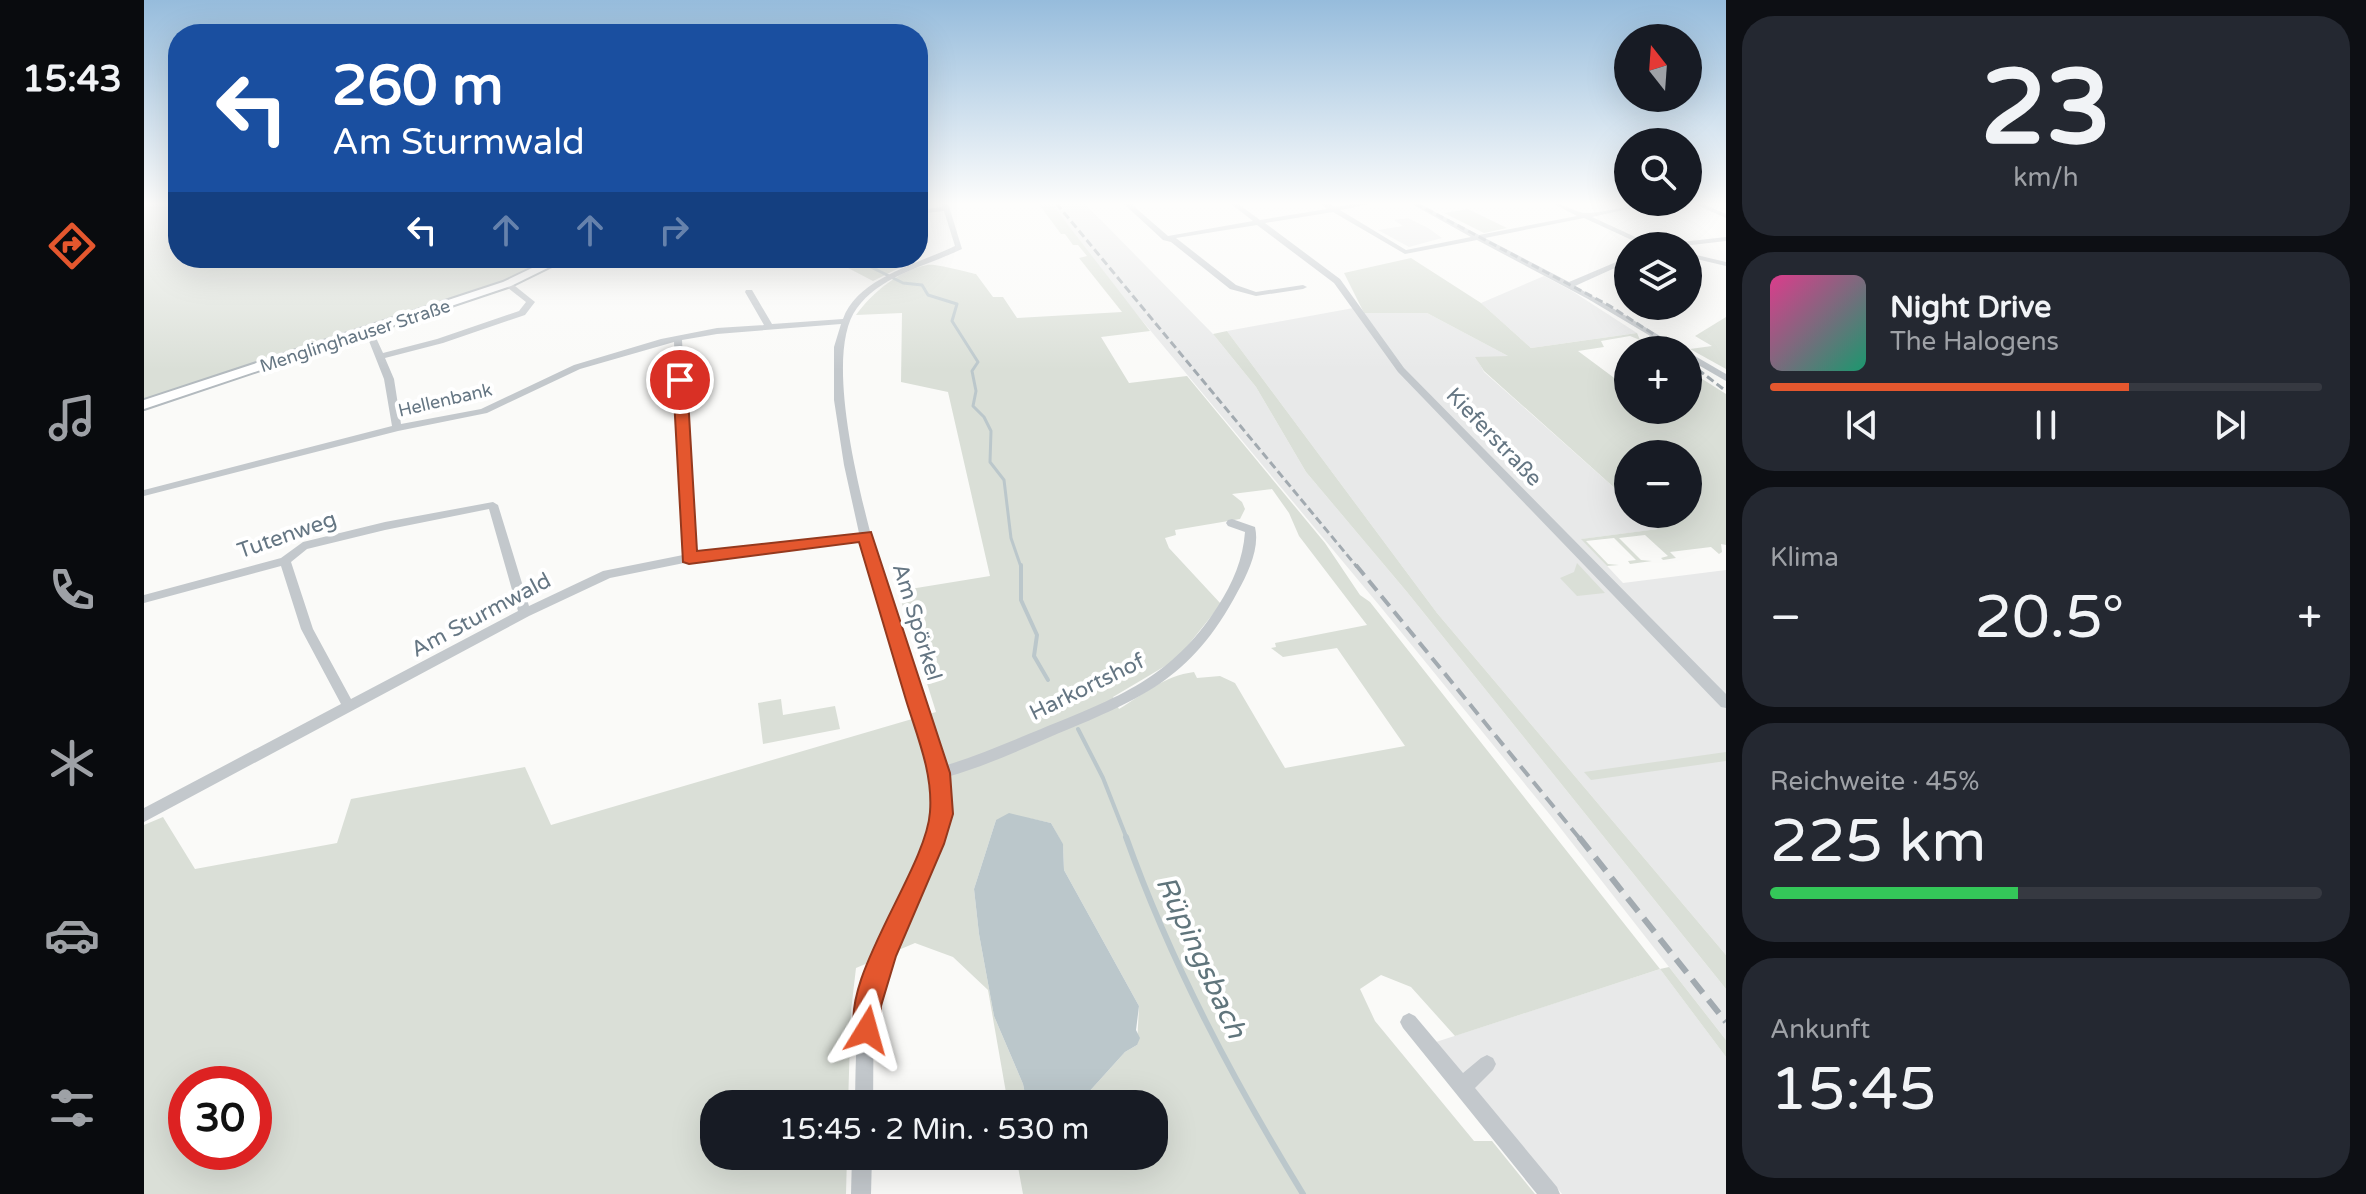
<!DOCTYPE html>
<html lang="de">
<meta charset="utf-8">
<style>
body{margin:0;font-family:"Varela Round",sans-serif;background:#242831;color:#f1f3f6;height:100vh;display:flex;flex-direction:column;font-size:30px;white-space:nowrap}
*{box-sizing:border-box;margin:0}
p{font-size:26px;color:#9ea1a6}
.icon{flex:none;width:44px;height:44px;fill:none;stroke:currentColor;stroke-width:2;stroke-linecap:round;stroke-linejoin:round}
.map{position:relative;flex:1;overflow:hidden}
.side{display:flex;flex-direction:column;gap:16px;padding:16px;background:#0d0f14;width:640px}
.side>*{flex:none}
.hud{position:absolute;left:24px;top:24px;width:760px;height:244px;border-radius:32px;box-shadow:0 8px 32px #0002;background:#1a4fa0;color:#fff;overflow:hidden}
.needle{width:52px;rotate:343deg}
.buttons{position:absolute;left:1470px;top:24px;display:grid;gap:16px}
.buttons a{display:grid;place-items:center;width:88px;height:88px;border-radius:50%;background:#171b24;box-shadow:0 8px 32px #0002;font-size:40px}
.speed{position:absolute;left:24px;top:1066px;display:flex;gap:16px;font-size:40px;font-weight:700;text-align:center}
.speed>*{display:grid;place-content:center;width:104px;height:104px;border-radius:50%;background:#171b24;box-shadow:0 8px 32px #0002;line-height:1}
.speed .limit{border:12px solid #d22;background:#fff;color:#111}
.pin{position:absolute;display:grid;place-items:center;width:68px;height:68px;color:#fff;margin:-34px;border:4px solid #fff;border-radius:50%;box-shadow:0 2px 8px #0007}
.me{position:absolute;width:88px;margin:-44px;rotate:8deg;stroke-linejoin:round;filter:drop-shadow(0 0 6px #0008)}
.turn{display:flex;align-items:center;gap:28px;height:168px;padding:0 32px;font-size:36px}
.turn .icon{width:104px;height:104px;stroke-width:2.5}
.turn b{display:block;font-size:56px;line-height:68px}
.lanes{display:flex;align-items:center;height:76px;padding:0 32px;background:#0003;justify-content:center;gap:40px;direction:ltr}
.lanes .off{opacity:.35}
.big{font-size:60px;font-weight:600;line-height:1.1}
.side .card{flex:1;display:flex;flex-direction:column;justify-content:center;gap:12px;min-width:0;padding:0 28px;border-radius:32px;background:#242831}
.side .dial{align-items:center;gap:0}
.dial b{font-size:104px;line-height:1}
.song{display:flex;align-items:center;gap:24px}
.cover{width:96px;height:96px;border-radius:12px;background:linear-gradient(135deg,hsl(330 70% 55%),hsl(160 70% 35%))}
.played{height:8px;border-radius:4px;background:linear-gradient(90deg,#e4572e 65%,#363941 65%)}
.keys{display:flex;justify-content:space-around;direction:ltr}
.heat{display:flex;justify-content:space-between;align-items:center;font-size:44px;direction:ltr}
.charge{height:12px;border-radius:6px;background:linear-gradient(90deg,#34c759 45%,#363941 0)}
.trip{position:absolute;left:556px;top:1090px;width:468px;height:80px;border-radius:32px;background:#171b24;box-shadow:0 8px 32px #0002;font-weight:600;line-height:80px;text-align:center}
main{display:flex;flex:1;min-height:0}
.tabs{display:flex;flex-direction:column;width:144px;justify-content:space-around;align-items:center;background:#090b0e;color:#9ea1a6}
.tabs .icon{width:56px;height:56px}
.tabs .current{color:#e4572e}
.tabs b{font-size:36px;color:#f1f3f6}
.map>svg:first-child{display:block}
.built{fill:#e8e9e9}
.green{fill:#dadfd7;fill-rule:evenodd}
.water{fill:#bbc7cb}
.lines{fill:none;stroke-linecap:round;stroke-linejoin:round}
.stream-far2{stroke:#bbc7cb;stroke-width:3}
.stream-far1{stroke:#bbc7cb;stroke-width:4}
.stream{stroke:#bbc7cb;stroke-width:6}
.secondary-casing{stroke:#b3babf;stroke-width:4}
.street{fill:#c3c8cc;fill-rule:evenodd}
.secondary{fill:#fff;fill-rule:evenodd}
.rail-far2{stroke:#a2aab0;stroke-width:3;stroke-dasharray:8 4;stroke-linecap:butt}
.rail-far1{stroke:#a2aab0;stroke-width:4;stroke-dasharray:13 7;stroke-linecap:butt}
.rail{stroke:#a2aab0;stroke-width:6;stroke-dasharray:17 9;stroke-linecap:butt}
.route{fill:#e4572e;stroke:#94391e;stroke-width:2}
.labels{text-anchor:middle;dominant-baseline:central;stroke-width:8;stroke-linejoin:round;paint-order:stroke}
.far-street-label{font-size:18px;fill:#657683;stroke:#fff}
.street-label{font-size:22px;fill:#657683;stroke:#fff}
.near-water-label{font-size:28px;font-style:italic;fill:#60757c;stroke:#fff}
</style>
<main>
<nav class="tabs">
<b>15:43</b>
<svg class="icon current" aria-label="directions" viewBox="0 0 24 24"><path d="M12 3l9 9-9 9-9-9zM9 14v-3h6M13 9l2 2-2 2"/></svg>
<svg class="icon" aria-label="music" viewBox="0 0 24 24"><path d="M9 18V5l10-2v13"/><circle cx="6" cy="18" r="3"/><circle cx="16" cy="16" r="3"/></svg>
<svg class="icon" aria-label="phone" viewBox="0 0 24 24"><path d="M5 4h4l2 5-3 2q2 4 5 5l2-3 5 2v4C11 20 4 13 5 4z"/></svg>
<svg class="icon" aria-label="climate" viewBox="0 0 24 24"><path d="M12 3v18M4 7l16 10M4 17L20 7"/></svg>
<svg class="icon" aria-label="car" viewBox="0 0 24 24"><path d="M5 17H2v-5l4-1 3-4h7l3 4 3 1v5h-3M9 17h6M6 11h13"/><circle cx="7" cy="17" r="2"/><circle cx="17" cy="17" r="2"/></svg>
<svg class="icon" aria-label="filters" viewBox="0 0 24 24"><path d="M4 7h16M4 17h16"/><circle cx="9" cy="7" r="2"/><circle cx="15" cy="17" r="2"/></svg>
</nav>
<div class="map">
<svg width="1582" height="1194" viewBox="0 0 1582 1194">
<rect width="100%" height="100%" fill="#fafaf8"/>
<g class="built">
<path d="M907,203h33l129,131 43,53 50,85 101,120 319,397v51l-175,-224 -172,-211 -309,-371z"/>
<path d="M1264,218l20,10 14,10 -33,9 -31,-17 25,-4 -9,-6z"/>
<path d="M1400,276l28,15 65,42 -106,15 -50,-45z"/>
<path d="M1215,307l5,6h63l83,44h-34l8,15 144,128v14h15l16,15 -77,10 41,44 103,-13v385l-289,-342 -210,-282z"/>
<path d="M1516,969l66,88v137h-164l-126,-152z"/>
</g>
<g class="green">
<path d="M0,203h34v55h378l-52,25 -360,118z"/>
<path d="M894,203h13l99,128 -49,6 28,46 58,-7 138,167 35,52 10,7 290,367 9,-2 57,73v17l-66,-88 -205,67 -44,-49 -30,-12 -21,14 15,32 99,120h18l43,53h-512l-7,-38h138v-52h-76l47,-52 12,-7 2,-39 -75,-136 -1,-25 -12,-22 -23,-5 -32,2 -22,69 5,45 15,82 29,68 4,20h-19l-20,-114 -35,-33 -38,-14 -59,25 -5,43 -3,93h-134v52h133l-1,38h-702v-369l19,-8 32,52 142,-26 14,-44 174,-32 26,58 385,-113 -38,-121 92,-15 -42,-184 -47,-10 1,-69 -46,2c17,-23 42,-44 71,-50 8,-2 39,7 49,9l17,23h10l14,21 105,-6 -43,-54 8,-2 -9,-11h-5l-8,-11h-4zM1128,489l17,24 10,23 68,89 -92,18 1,4 -5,1 12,9 54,-9 68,98 -120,22 -50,-85 -15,-7 -23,2 -3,-6c-30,4 -50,22 -75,37l-6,-12 64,-38 44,-55 -52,-56 -4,-10 11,-3 -1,-5 65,-11 5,-10 -3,-7 -10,-8zM42,1084h68v68h-68z"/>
<path d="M1324,209l39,19 -23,5 -40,-20z"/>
<path d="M685,258h51l19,10 -26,13z"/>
<path d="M1267,258l70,45 50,45 106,-15 3,7 -10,-4 -29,5 3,6 -26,4 39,29 11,-1v31h60v-40l38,24v151l-5,-1 1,8 -3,2 -8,-7 -41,5 6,6 -13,2 -2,-2 7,-2 -23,-21 -26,3 22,22 11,1 -22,3 -2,-3 8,-1 -22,-22 -28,3 22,23 11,1 -12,1 -26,-27 77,-10 -15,-15h45v-60h-60v46l-144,-129 -9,-14 33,-1 -81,-43h-63l-20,-40z"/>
<path d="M1582,317v52l-36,-20 22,-3 -17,-10z"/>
<path d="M1083,331l210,282 289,342v34l-319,-397 -101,-120 -50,-85 -43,-53z"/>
<path d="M1433,563l28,30 -28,3 -17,-18 14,-6z"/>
<path d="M637,699l2,16 52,-9 5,23 -77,15 -5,-41z"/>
<path d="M1582,752v9l-135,19 -7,-8z"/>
</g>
<path class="water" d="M865,813l42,10 12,21 1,26 75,136 -3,24 4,8 -3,7 -12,7 -47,52h-51l-4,-20 -29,-68 -15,-82 -5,-45 22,-69z"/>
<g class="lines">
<path class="stream-far2" d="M709,258l50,25 19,2 6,10 29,9 -5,17 26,41 -6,9 4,20 -3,15 11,11 7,14 -1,31 14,18 7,58 10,29"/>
<g class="stream-far1">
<path d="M877,565v35l16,35 -3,21 14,24"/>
<path d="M934,729l25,49 24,61"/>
</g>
<path class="stream" d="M982,837c45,126 107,243 177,357"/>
<defs>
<path id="secondary" d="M409,258h15l-57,28 -367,123v-9l359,-118z"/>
</defs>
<use href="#secondary" class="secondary-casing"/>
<g class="street">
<path d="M798,203h6l14,46c-35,17 -81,26 -105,59 -53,70 59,374 87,458 33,-10 65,-24 97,-37 76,-31 131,-51 177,-123 15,-23 25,-47 27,-74l-17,-6 -2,-3 2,-3 4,-1 23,8c5,21 -7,46 -17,64 -47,90 -100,109 -188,146 -34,15 -68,30 -103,40 1,12 3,25 2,37 -8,59 -49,110 -66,167 -12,40 -9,81 -10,123h-18c1,-54 0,-98 20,-149 19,-46 50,-90 59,-140 6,-40 -22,-101 -34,-141 -14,-44 -26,-89 -39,-134l-172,22 -79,16 -81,38 -385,206v-14l197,-104 -40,-75 -20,-63 -137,37v-8l137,-37 22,-16 82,-20 108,-20 5,3 31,101 74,-35 80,-16 -9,-213 -94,27 -93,44 -89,18 -254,65v-6l248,-64 -8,-47 -19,-48 1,-2h6l11,24 54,-14 82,-28 7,-9 -23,-18 7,-2 25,20 -10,13 -82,28 -58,15 9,21 7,45 80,-15 93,-44 87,-26 56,-11 47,-3 -19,-33 1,-2h6l20,34 71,-5c14,-41 77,-56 112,-73l-11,-35 -26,3v-4l25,-3zM697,324l-7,23v53l10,65 15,68 -165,20 -12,-213 35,-6zM345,509l29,102 -167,88 -38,-70 -22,-67 16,-13 78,-19z"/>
<path d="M979,203h7l38,33 85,-15 -23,-18h7l23,17 67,-11 -7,-6h8l7,4 25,-4h15l-35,7 66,40 65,-13 -61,-34h8l61,32 98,-19 -25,-13c13,0 24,11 37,10 22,-1 43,-10 65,-10l-62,14 63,29h-10l-61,-28 -99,20 84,44 59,-25v5l-53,24 109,64h-10l-86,-51 -111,-59 -72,14 -72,-42 -68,11 75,56 64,89 322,326v14l-5,-1 -323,-335 -64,-89 -77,-58 -81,13 60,47 20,7 47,-7 4,2 -4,2 -47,7 -26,-7 -59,-47 -8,-2z"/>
<path d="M1548,203h9l25,11v4z"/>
<path d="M1582,237v4l-43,5h-23l4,-2z"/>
<path d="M1544,253l38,9v4l-38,-9z"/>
<path d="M1544,352l38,22v7l-38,-22z"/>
<path d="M1265,1013l6,3 48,57 18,-15 6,-3 6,3 3,6 -3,6 -18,18 82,99 3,7h-23l-134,-166 -3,-6 3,-6z"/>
<path d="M708,1156h20l-1,38h-20z"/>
</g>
<use href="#secondary" class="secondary"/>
<g class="rail-far2">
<path d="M912,203l301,364"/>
<path d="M1271,203l195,103 68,44"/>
<path d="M1544,362l38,29"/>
</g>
<path class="rail-far1" d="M1212,565l224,274"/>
<path class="rail" d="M1435,837l147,185"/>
</g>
<linearGradient id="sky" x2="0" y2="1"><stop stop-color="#96bcdc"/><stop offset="0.55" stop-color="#fdfdfc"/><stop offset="1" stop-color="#fdfdfc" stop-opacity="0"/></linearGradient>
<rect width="1582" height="370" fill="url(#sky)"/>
<path class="route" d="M536,376l7,4 10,171 174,-19 79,241 3,41 -9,30 -48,112 -15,50v24l-4,10 -10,4 -10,-4c-23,-56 69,-169 73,-228 3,-39 -13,-76 -24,-112 -16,-53 -31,-105 -47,-158l-170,22 -6,-2 -10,-182z"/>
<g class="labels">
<g class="far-street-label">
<text transform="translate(211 336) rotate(-18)">Menglinghauser Straße</text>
<text transform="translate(301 400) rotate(-13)">Hellenbank</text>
</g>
<g class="street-label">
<text transform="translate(1350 437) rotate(46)">Kieferstraße</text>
<text transform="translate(143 535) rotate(-19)">Tutenweg</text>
<text transform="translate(337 615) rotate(-28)">Am Sturmwald</text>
<text transform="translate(773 622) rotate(73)">Am Spörkel</text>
<text transform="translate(943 687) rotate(-26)">Harkortshof</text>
</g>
<g class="near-water-label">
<text transform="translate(1057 957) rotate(65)">Rüpingsbach</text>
</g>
</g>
</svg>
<div class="buttons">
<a><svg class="needle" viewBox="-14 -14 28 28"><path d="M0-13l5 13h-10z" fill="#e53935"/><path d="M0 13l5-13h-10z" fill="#9ea1a6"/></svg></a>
<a><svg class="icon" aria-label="search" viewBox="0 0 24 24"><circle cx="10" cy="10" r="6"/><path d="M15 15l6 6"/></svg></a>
<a><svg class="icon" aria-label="layers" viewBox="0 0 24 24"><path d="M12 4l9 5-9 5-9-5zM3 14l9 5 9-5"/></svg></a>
<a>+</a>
<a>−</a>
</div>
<div class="speed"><div class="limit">30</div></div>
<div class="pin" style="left:536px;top:380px;background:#d93025"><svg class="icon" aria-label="arrive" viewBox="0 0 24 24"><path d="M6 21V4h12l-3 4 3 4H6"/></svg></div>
<svg class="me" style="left:723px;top:1030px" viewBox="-20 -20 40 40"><path d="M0-17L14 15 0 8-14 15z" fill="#e4572e" stroke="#fff" stroke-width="4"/></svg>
<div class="trip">15:45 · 2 Min. · 530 m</div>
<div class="hud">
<div class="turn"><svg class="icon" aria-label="left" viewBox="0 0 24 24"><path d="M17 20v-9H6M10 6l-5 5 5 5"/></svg><div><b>260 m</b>Am Sturmwald</div></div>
<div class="lanes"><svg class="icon" aria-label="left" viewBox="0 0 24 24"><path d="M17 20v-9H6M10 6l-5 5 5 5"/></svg><svg class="icon off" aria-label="ahead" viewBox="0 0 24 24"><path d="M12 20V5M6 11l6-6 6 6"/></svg><svg class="icon off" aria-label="ahead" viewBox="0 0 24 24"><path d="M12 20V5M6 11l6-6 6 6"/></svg><svg class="icon off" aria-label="right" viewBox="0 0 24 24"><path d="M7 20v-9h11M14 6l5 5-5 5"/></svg></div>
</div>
</div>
<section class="side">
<div class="card dial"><b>23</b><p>km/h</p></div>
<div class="card">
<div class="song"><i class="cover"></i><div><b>Night Drive</b><p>The Halogens</p></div></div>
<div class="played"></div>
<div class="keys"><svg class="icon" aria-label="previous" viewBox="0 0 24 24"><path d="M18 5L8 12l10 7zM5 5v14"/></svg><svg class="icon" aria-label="pause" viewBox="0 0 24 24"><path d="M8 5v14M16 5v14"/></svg><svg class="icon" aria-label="next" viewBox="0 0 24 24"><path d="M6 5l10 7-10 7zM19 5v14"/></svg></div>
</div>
<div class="card"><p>Klima</p>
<div class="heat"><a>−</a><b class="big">20.5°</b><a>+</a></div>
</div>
<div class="card"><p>Reichweite · 45%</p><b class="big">225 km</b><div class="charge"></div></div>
<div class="card"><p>Ankunft</p><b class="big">15:45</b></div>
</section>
</main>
